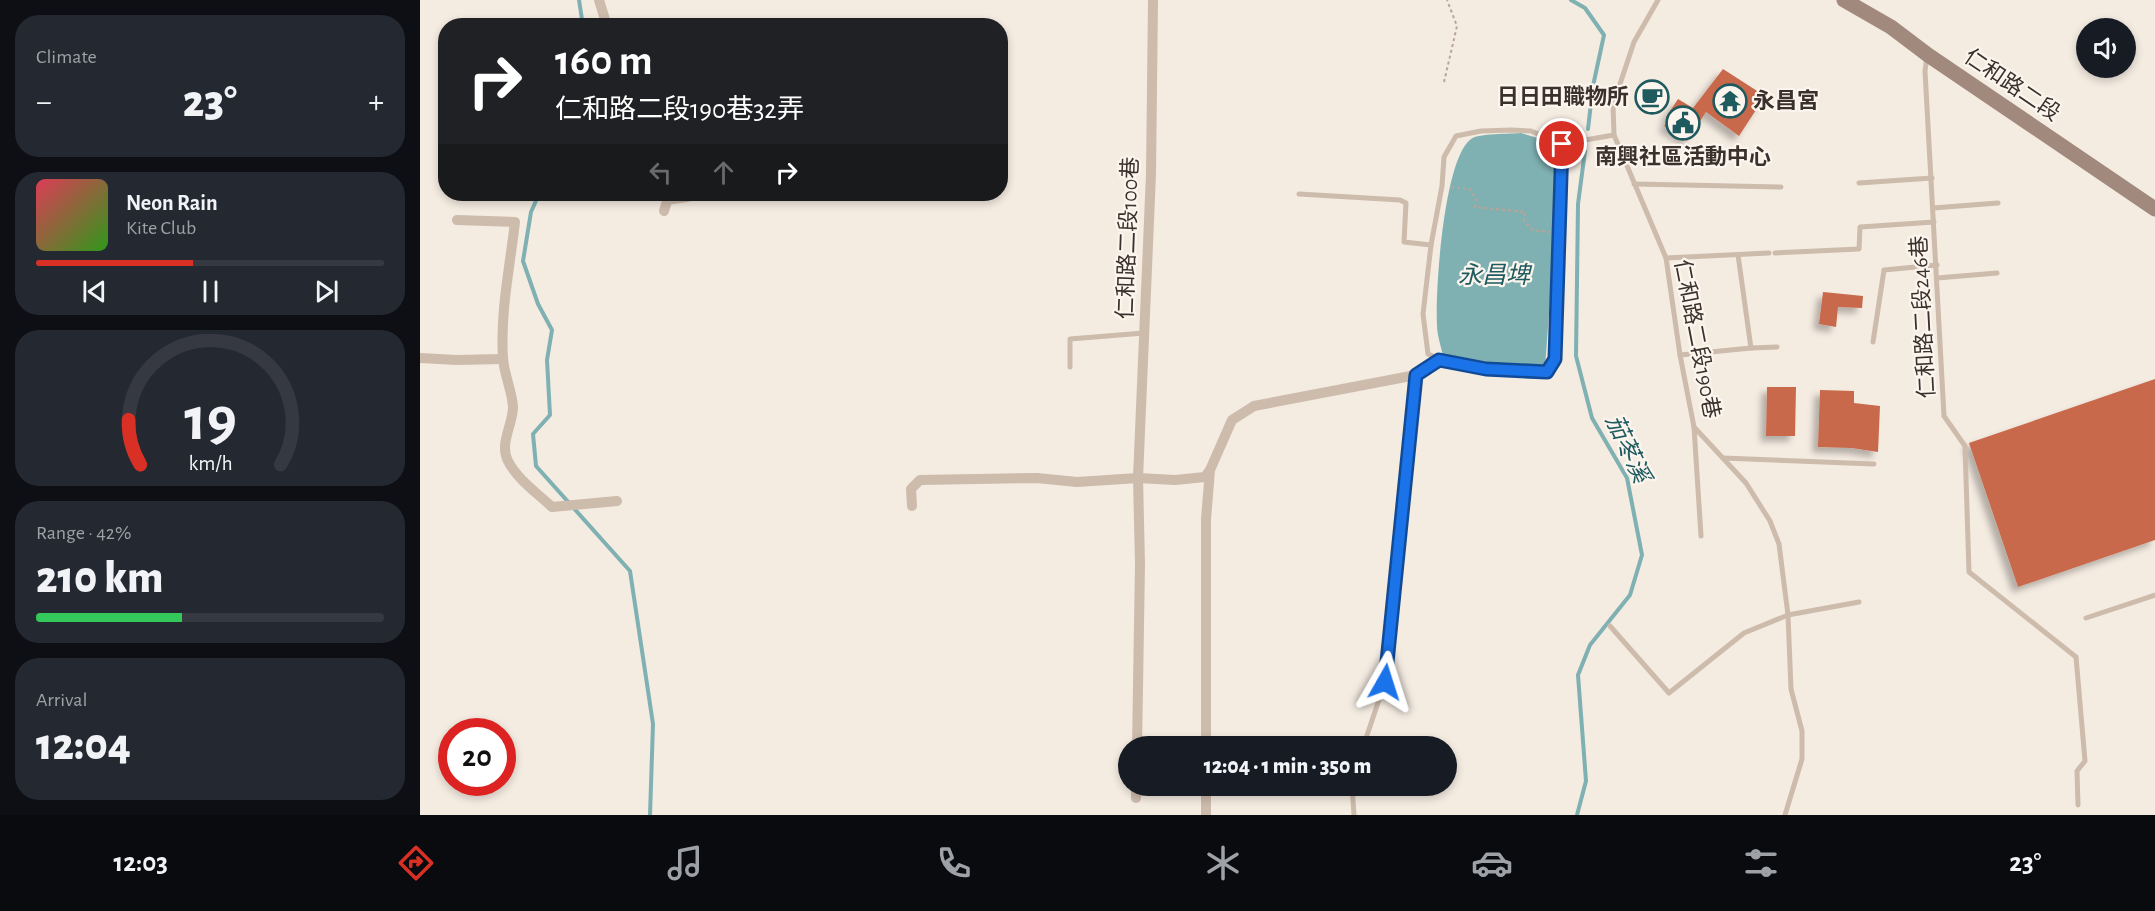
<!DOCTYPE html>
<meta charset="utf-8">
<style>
body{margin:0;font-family:"Alegreya Sans","Noto Sans TC",sans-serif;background:#242831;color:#f1f3f6;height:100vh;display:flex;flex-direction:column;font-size:22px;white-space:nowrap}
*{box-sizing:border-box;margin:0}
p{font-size:20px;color:#9ea1a6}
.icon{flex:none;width:33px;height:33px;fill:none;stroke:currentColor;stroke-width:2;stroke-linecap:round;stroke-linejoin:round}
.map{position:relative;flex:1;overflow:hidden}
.sheet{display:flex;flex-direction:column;gap:15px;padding:15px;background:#0d0f14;width:420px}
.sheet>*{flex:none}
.hud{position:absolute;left:18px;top:18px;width:570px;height:183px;border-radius:24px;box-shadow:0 3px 9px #0003;background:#202124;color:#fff;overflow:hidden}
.tools{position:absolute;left:1656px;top:18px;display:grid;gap:12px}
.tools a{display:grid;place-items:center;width:60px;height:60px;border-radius:50%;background:#171b24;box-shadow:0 3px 9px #0003;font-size:30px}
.speed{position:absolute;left:18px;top:718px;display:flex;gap:12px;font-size:30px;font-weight:700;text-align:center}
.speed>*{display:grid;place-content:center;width:78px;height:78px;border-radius:50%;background:#171b24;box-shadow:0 3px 9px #0003;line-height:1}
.speed .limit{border:9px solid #d22;background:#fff;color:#111}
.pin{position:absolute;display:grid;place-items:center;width:51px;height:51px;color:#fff;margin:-26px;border:3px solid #fff;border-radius:50%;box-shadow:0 2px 6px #0007}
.me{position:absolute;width:66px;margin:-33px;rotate:6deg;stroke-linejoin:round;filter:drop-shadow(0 0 4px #0008)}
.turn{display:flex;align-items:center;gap:21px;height:126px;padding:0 18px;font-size:27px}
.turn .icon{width:78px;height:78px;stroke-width:2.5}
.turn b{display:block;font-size:42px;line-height:51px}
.lanes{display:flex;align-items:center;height:57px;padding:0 18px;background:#0003;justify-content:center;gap:30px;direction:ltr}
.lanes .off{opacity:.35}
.big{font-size:45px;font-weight:800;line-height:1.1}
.sheet .card{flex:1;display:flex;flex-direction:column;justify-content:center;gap:9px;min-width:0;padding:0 21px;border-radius:24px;background:#242831}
.sheet .dial{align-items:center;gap:0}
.dial svg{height:156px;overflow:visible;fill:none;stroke:#363941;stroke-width:7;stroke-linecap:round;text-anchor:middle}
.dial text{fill:#f1f3f6;stroke:none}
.song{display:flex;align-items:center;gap:18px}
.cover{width:72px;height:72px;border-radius:9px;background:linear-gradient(135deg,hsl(350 70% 55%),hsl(110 70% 35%))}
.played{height:6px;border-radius:3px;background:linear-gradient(90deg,#d93025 45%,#363941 45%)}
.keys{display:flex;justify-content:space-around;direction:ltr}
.heat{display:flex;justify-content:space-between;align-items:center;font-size:33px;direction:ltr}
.charge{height:9px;border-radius:4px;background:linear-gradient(90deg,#34c759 42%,#363941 0)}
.trip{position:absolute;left:698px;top:736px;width:339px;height:60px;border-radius:30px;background:#171b24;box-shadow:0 3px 9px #0003;font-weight:800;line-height:60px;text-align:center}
.tab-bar{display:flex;height:96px;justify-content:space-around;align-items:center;background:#090b0e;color:#9ea1a6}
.tab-bar .icon{width:42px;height:42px}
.tab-bar .selected{color:#d93025}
.tab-bar b{font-size:27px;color:#f1f3f6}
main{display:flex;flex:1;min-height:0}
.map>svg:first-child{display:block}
.water{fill:#7fb0b2}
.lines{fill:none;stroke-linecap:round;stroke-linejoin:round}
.stream{stroke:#7fb0b2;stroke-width:4}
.building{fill:#c8694b;filter:url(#shadow)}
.path{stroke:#b9a596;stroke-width:2;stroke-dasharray:3 3;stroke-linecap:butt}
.service{stroke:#cdbbac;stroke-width:5}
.minor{stroke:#cdbbac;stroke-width:10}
.secondary{stroke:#a18a7d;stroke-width:15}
.route-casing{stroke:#114b97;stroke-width:15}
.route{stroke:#1a73e8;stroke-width:10}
.labels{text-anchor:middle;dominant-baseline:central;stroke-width:4.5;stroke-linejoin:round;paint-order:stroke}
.street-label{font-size:22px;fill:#3b302b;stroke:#fbf5ee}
.poi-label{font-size:22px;font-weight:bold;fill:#3b302b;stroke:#fbf5ee;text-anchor:end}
.water-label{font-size:24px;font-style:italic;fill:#1f5a5e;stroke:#fbf5ee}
</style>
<main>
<section class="sheet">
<div class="card"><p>Climate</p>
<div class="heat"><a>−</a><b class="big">23°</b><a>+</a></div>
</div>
<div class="card">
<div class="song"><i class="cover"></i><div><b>Neon Rain</b><p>Kite Club</p></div></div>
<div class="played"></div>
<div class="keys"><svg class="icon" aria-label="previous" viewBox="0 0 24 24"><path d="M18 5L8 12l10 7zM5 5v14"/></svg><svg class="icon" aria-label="pause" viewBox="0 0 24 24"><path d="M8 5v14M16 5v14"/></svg><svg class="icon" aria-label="next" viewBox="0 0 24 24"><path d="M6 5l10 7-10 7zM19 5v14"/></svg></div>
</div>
<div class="card dial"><svg viewBox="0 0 100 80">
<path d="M14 69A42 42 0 1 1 86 69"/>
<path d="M14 69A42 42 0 0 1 8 46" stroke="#d93025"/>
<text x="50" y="56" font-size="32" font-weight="700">19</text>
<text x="50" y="72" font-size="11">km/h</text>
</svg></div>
<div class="card"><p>Range · 42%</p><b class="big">210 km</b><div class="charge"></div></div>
<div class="card"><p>Arrival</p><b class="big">12:04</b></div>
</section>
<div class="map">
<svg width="1735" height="815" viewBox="0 0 1735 815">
<defs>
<filter id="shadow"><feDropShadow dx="-5.5" dy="5.5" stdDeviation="3" flood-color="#0004"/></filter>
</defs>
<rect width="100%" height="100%" fill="#f4ebe1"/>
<path class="water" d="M1101,133l34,10 4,37 -14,187 -14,1 -88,-12c-2,-10 -6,-21 -6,-31 -2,-35 7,-167 34,-186 8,-6 39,-5 50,-6z"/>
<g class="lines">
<g class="stream">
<path d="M159,0l4,26"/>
<path d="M1151,0l14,8 19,27 -11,51 -5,43"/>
<path d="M119,194l-8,18 -8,49 15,43 14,26 -5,30 3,55 -17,19 3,32 94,105 23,153 -3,91"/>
<path d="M1157,815l9,-34 -8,-106 12,-30 40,-50 12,-40 -15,-77 -35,-60 -16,-62 2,-152 7,-53"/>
</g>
</g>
<g class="building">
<path d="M1303,69l42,27 -26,40 -33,-24 -19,29 -23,-15 5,-7 -3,-2 12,-18 15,9z"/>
<path d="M1403,292l40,4 -1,12 -24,-1 -2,20 -17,-3z"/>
<path d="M1735,379v161l-137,47 -49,-144z"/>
<path d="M1347,387h29l-1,49h-29z"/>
<path d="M1400,390l34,1v12l26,3 -2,46 -26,-4 -34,-1z"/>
</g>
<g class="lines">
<g class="path">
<path d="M1024,82l13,-56 -10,-26"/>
<path d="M1031,187l19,2 6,11 -1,7 50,5 -1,9 9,9 17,2"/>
</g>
<g class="service">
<path d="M1238,0l-24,42 -21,63 1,30 52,123 14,97 14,72 52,56 24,38 9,23 9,71 3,74 11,42v28l-17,56"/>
<path d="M1507,56l-2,15 19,345 21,30 4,126 107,85 9,104 -8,10 1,34"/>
<path d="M1091,130l20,1 31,13 -7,215 -8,13c-39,-2 -82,-1 -119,-18l-5,-40 8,-69 11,-59 2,-29 12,-21 25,-5z"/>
<path d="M1142,144l52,-9"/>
<path d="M1439,183l73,-5"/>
<path d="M1214,184l147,3"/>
<path d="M879,194l101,6 6,3 -2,39 27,3"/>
<path d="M1513,208l65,-5"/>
<path d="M1355,253l84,-4 1,-22 74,-5"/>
<path d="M1318,255l13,93 26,-1"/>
<path d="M1246,258l103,-5"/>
<path d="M1517,278l60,-5"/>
<path d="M1453,342l11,-72 53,-5"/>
<path d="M1260,355l71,-7"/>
<path d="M650,367v-28l74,-6"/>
<path d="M1274,427l7,109"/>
<path d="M1303,458l151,6"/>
<path d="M1666,618l69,-23"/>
<path d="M1190,626l59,67 75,-60 44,-18 71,-13"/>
<path d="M943,747l22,-65 31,-307"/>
<path d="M932,786l2,29"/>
</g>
<g class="minor">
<path d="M179,0l8,26"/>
<path d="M244,211l3,-10c9,-5 20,-1 28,-7"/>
<path d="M37,220l58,2c-5,44 -15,91 -12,136 1,17 9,32 10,49 0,18 -14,36 -5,54 9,18 29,32 44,46l65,-6"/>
<path d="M0,358l37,2 46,-1"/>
<path d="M492,506l-1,-17 9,-9 117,-2 40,4 61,-4 37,2 30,-3 5,-7 22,-50 22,-14 162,-31 23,-15"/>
<path d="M717,747l3,-183 -2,-86 13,-304 2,-174"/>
<path d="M786,747v-228l4,-49"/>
<path d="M716,798v-12"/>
<path d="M786,815v-29"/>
</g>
<path class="secondary" d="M1424,0l47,27 37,28 227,154"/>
</g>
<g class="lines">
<defs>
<path id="route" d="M965,682l31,-307 23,-15 47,9 61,3 8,-13 7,-215"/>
</defs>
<use href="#route" class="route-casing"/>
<use href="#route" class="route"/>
</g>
<defs>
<symbol id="cafe-ring" viewBox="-11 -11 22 22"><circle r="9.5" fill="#fbf5ee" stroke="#1f5a5e" stroke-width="1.5"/><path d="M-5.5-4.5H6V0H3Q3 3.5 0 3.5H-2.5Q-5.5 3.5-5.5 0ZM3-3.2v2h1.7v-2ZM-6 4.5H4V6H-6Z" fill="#1f5a5e"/></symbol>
<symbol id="temple-ring" viewBox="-11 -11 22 22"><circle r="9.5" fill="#fbf5ee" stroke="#1f5a5e" stroke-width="1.5"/><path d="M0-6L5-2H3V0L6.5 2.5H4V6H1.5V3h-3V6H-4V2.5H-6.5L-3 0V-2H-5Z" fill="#1f5a5e"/></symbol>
<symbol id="civic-ring" viewBox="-11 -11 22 22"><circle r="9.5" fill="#fbf5ee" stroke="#1f5a5e" stroke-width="1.5"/><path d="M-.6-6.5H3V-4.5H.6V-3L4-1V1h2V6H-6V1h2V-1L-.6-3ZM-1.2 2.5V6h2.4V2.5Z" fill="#1f5a5e"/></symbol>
</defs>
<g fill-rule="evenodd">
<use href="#cafe-ring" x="1213" y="78" width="38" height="38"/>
<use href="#temple-ring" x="1291" y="82" width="38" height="38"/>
<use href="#civic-ring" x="1244" y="104" width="38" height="38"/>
</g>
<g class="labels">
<g class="street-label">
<text transform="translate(1592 85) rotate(34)">仁和路二段</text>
<text transform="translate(708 238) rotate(-88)">仁和路二段100巷</text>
<text transform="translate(1503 317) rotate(-93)">仁和路二段246巷</text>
<text transform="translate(1277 339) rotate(79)">仁和路二段190巷</text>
</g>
<g class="poi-label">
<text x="1209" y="97">日日田職物所</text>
<text x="1333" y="101" text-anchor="start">永昌宮</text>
<text x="1263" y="157" text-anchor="middle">南興社區活動中心</text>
</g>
<g class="water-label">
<text x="1074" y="276">永昌埤</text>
<text transform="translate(1207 449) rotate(65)">茄苳溪</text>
</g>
</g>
</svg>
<div class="tools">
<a><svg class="icon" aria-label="sound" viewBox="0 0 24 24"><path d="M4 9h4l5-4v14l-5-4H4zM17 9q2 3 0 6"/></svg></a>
</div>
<div class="speed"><div class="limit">20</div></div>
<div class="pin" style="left:1142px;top:144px;background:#d93025"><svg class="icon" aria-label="arrive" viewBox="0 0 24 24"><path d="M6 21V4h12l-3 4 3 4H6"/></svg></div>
<svg class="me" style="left:965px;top:682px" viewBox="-20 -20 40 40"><path d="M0-17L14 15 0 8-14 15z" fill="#1a73e8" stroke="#fff" stroke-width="4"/></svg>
<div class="trip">12:04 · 1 min · 350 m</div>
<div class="hud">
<div class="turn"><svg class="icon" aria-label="right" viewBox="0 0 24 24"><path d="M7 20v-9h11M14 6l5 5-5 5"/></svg><div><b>160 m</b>仁和路二段190巷32弄</div></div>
<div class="lanes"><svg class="icon off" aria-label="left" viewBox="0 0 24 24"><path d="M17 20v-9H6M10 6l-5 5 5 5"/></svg><svg class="icon off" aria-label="ahead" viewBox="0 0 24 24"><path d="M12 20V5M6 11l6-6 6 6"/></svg><svg class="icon" aria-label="right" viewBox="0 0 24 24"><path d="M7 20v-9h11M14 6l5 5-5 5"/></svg></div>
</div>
</div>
</main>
<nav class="tab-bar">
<b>12:03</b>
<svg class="icon selected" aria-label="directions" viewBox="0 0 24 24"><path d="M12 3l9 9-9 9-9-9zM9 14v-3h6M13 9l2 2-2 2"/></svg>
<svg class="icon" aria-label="music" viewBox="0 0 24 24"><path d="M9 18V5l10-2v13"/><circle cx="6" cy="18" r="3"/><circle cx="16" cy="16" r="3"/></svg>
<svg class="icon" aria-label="phone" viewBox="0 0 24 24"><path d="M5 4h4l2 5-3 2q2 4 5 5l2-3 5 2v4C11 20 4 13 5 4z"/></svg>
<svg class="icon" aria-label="climate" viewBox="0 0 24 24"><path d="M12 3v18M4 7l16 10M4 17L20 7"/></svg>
<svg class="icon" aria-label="car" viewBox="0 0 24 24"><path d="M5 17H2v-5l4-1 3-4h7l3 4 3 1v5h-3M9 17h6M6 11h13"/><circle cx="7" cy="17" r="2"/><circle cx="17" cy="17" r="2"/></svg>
<svg class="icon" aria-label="filters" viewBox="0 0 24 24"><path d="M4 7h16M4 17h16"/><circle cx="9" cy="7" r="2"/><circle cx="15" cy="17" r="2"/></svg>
<b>23°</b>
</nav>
